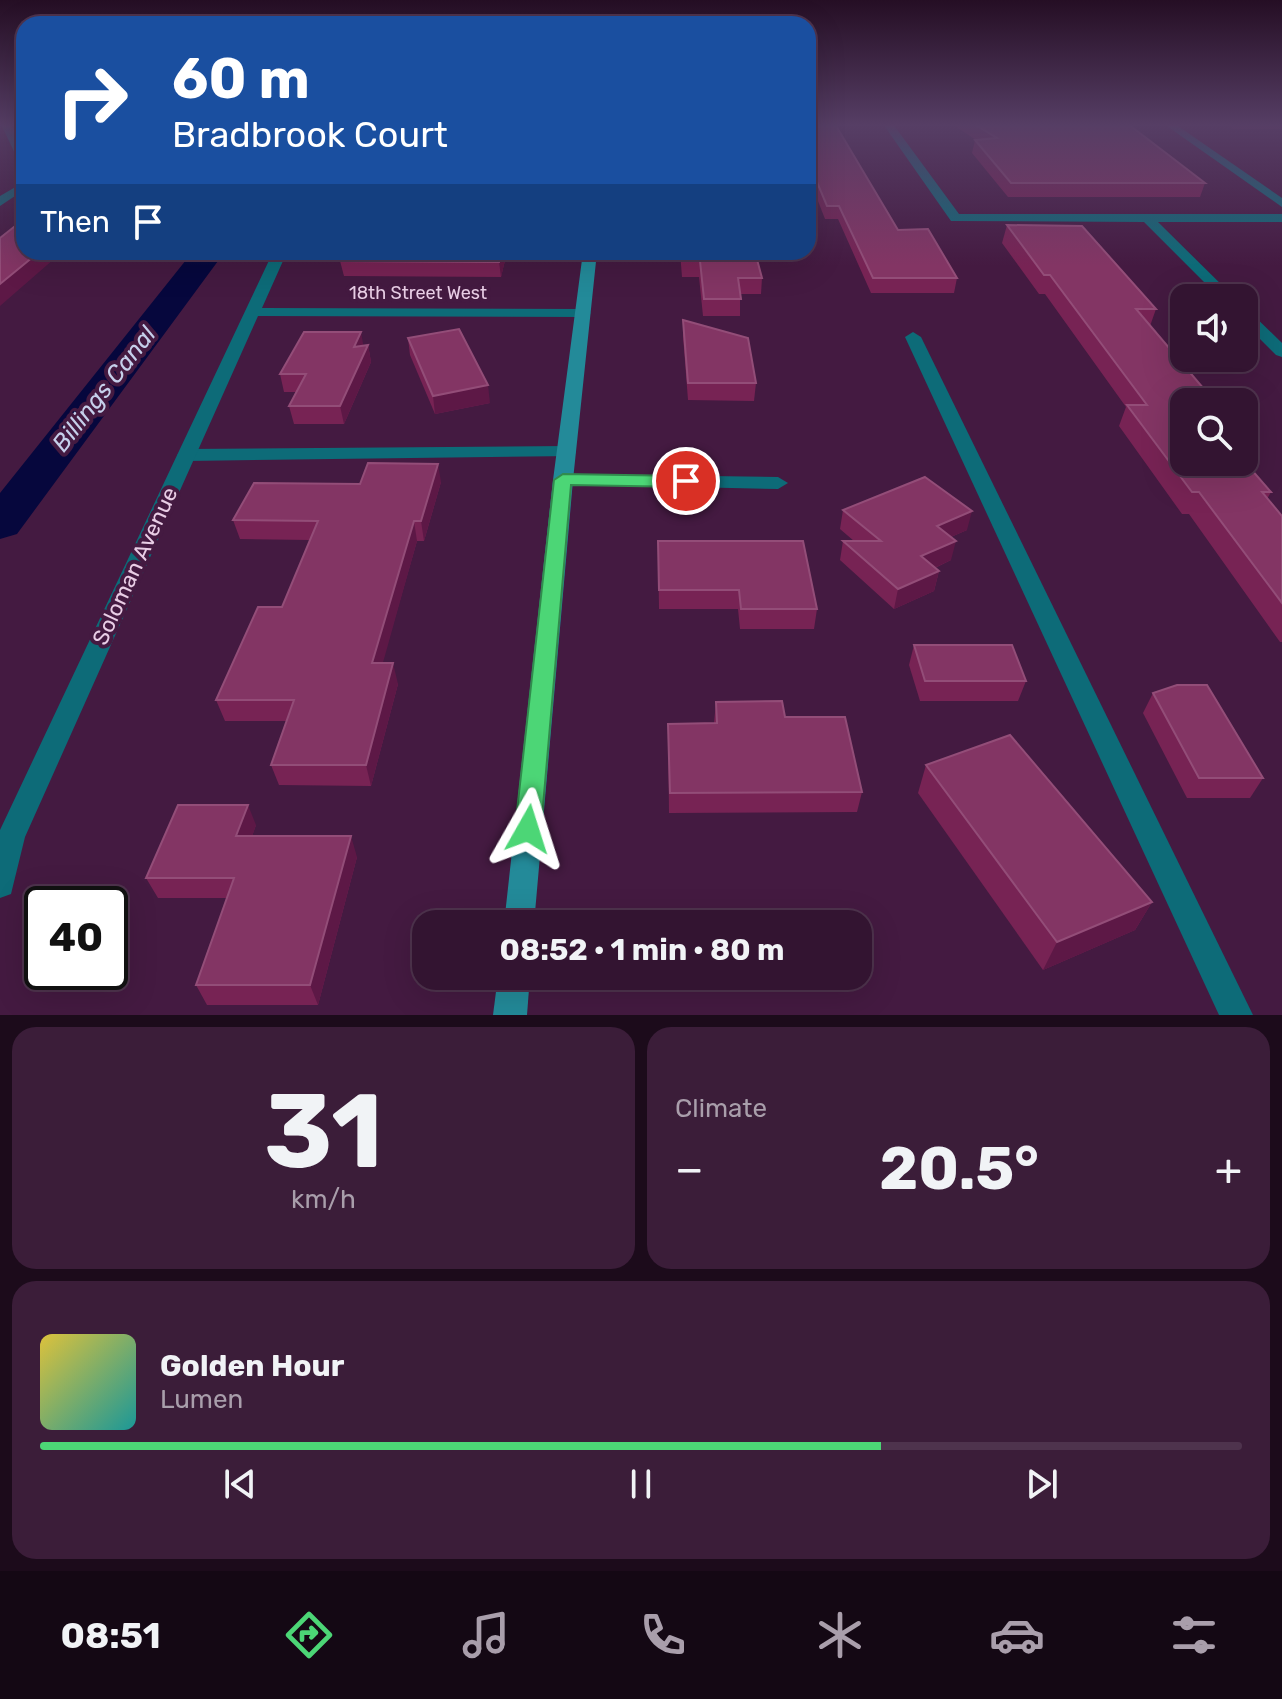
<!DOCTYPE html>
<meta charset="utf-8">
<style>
body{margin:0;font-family:Rubik,sans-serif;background:#3b1d39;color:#f1f3f6;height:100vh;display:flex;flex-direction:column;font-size:30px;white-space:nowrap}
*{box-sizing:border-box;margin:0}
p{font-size:26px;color:#a99eab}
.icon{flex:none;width:44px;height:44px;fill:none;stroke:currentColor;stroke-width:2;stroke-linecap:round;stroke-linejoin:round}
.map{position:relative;height:1015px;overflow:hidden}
.side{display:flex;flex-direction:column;gap:12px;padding:12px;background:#1c0b1b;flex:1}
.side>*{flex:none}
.top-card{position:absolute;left:16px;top:16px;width:800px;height:244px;border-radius:24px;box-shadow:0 8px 32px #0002,0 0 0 2px #4e334d;background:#1a4fa0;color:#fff;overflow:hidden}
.controls{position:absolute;left:1170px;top:284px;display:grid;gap:16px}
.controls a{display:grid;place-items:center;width:88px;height:88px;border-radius:16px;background:#331431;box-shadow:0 8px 32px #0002,0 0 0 2px #4e334d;font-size:40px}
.speed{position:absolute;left:24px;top:886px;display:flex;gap:16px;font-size:40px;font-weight:700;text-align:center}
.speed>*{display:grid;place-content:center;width:104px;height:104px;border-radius:50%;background:#331431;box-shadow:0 8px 32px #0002,0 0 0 2px #4e334d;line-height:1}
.speed .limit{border:4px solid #111;border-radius:12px;background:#fff;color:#111}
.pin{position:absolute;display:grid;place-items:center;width:68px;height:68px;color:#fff;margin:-34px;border:4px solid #fff;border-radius:50%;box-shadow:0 2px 8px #0007}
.me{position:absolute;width:88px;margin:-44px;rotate:6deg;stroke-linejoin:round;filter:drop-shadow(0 0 6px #0008)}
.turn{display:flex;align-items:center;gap:28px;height:168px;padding:0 24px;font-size:36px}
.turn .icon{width:104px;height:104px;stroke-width:2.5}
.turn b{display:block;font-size:56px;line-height:68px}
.then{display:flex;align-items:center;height:76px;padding:0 24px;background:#0003;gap:16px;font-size:30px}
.big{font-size:60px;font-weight:700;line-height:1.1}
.side .tile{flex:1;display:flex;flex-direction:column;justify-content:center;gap:12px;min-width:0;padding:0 28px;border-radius:24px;background:#3b1d39}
.side .dial{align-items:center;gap:0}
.dial b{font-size:104px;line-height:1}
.song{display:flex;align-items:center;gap:24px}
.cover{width:96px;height:96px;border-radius:12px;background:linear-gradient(135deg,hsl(50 70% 55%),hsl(180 70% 35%))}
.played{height:8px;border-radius:4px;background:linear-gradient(90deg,#4cd676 70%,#4e334d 70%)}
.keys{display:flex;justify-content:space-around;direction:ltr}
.heat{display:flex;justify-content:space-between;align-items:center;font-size:44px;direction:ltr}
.side .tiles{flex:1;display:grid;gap:12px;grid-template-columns:1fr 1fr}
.tile:last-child{grid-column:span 2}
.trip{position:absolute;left:412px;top:910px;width:460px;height:80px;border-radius:24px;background:#331431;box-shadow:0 8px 32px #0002,0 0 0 2px #4e334d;font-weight:700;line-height:80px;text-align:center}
.menu{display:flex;height:128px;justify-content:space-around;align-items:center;background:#140814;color:#a99eab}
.menu .icon{width:56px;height:56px}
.menu .selected{color:#4cd676}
.menu b{font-size:36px;color:#f1f3f6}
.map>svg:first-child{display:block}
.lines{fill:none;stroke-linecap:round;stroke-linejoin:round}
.canal{fill:#06073d;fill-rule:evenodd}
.lane{fill:#0d6b78;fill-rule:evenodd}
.street{fill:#0d6b78;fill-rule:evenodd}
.secondary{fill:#238a99;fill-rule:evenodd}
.wall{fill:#772354}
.shaded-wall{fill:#5d1846}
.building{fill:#833564;stroke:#934d78;stroke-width:2}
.route{fill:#4cd676;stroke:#318b4d;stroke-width:2}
.labels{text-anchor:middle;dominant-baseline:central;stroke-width:8;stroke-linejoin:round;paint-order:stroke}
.far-street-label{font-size:18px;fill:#e9cee6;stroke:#441a41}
.street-label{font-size:22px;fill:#e9cee6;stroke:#441a41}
.water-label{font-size:24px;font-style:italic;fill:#c6d0eb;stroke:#441a41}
</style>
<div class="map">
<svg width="1282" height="1015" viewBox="0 0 1282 1015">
<rect width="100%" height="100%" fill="#441a41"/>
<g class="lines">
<path class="canal" d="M184,252h30l4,9 -201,273 -17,5v-46l186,-233z"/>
<g class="lane">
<path d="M913,332l8,5 332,678h-34l-314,-678z"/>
<path d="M567,446l9,6 -2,4 -388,5 -9,-6 9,-6z"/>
</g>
<g class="street">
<path d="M1,124h10l13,27v14l-5,-3z"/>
<path d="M883,124h10l66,90h323v8h-124l77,76h-15l-76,-76 -193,-1z"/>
<path d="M1164,124h11l107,74v9z"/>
<path d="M24,182v8l-24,16v-10z"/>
<path d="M273,252h14l-25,56 322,1 7,4 -7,4 -326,-1 -233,521 -14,57 -11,4v-68z"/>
<path d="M1244,310l5,1 33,32v14l-6,-2 -32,-32z"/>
<path d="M563,474l215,3 10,6 -10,6 -222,-5 -3,-4z"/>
</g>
<g class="secondary">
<path d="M583,252h14l-24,228 -39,444h-30l49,-444z"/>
<path d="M498,976h32l-3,39h-34z"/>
</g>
</g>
<g class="wall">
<path d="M808,124l90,106 59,48 -3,15h-83l-33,-74h-13l-14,-36h-3z"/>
<path d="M952,124h176l77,59 -5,14h-192l-36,-44 3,-13h1z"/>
<path d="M1226,124h56v5h-49z"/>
<path d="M1007,225l149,84 -6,17 54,63 -5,13h-15l87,90 -4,7 15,17v126h-2l-91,-128h-7l-63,-88 7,-19 -81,-113h-6l-37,-51z"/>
<path d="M507,252l-6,25 -157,-1 -4,-15z"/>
<path d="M680,252h75l7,26 -1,16h-21v22h-37l-4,-39h-17z"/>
<path d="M683,320l73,63 -2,18 -66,-1 -5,-64z"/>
<path d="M408,338l82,65 -55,11 -25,-59z"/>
<path d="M368,345l3,17 -27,62h-50l-5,-18 8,-14h-13l-4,-18z"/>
<path d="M441,482l-17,59h-7l-35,122 16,21 -27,102 -92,-1 -8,-20 16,-44h-62l-9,-21 66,-93 28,-67 -70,-1 -7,-19 127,-36z"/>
<path d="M843,510l124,20 -16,7v23l-16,8 4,3 -5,20 -40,18 -54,-49 3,-19h11l-14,-12z"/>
<path d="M658,541l159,68 -3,20h-74l-2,-20h-79z"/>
<path d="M914,645l112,36 -8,20h-98l-11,-36z"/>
<path d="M1153,693l110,85 -13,20h-63l-44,-85z"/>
<path d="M716,702l69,15 77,75 -5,20 -188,1 -1,-89 46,-1z"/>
<path d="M926,765l226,137 -17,28 -92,40 -125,-177z"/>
<path d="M256,825l-4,11 105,21 -39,148h-111l-11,-20 31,-87h-69l-12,-20z"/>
</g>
<g class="shaded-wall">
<path d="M39,252h23l-62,54v-22z"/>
<path d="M502,252h5l-6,25 -2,-15z"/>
<path d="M361,332l3,17 -10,-2z"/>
<path d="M368,345l3,17 -27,62 -4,-18z"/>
<path d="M488,385l2,18 -55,11 -2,-18z"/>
<path d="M438,464l3,18 -17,59 -3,-20z"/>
<path d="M972,511l-5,19 -35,15 5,-19z"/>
<path d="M414,521l3,20 -40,143 -5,-21z"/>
<path d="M956,541l-5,19 -34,16 4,-20z"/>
<path d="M939,571l-5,20 -40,18 4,-20z"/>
<path d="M393,663l5,21 -27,102 -5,-21z"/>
<path d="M248,805l8,20 -11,32 -9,-21z"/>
<path d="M351,836l6,21 -39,148 -8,-20z"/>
<path d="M1152,902l-17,28 -92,40 14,-28z"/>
</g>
<g class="building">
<path d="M808,124h27l63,106 30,-1 29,49h-84l-34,-72h-12l-15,-36h-4z"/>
<path d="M974,124h154l77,59h-194l-36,-43 22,-2z"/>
<path d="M24,219v33h15l-39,32v-46z"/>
<path d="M1007,225l75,1 74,83h-20l68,80h-21l11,13h-10v60h60v-1l27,31h-9l20,24v87l-83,-111h-7l-65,-87h20l-97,-130h-6z"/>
<path d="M346,252h156l-3,10 -159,-1z"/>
<path d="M681,252h74l7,26h-24l3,21h-37l-4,-38h-18z"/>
<path d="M683,320l65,18 8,45h-68z"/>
<path d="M459,329l29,56 -55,11 -25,-58z"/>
<path d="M304,332h57l-7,15 14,-2 -28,61h-51l17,-32h-26z"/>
<path d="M368,463l70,1 -17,57h-7l-42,142h21l-27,102h-95l23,-65h-78l42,-93h24l36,-86 -85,-1 21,-37 106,1z"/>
<path d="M925,477l47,34 -35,15 19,15 -35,15 18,15 -41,18 -55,-48h38l-38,-31z"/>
<path d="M658,541h145l14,68h-76l-2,-19h-80z"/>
<path d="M914,645h98l14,36h-101z"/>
<path d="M1177,685h30l56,93h-64l-46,-85z"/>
<path d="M782,701l3,16h60l17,75 -192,1 -2,-69 49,-1 -1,-21z"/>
<path d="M1010,735l142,167 -95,40 -131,-177z"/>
<path d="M178,805h70l-12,31h115l-41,149h-114l38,-107h-88z"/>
</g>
<linearGradient id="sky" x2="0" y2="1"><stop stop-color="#250e24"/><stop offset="0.47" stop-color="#563e65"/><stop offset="1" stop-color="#563e65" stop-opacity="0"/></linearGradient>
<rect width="1282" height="266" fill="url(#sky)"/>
<path class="route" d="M563,474l123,2 8,5 -8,6 -115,-2 -30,344 -4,8 -9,3 -9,-3 -4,-8 39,-349z"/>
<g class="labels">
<g class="far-street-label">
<text x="418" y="293">18th Street West</text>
</g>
<g class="street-label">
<text transform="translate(135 566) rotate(-65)">Soloman Avenue</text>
</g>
<g class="water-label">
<text transform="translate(104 389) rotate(-52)">Billings Canal</text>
</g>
</g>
</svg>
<div class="controls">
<a><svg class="icon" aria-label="sound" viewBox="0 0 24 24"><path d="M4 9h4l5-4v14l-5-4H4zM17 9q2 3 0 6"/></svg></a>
<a><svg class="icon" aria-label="search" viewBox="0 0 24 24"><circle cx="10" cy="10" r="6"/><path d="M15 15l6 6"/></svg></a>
</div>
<div class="speed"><div class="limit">40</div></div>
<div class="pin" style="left:686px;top:481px;background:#d93025"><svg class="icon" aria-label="arrive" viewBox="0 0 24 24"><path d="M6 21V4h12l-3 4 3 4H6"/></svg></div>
<svg class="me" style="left:528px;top:829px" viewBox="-20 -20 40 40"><path d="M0-17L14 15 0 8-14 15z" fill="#4cd676" stroke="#fff" stroke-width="4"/></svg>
<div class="trip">08:52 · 1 min · 80 m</div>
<div class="top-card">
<div class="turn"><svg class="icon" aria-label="right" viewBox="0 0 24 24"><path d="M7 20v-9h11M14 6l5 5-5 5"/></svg><div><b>60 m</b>Bradbrook Court</div></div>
<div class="then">Then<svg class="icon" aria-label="arrive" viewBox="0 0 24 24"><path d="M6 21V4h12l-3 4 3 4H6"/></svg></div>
</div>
</div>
<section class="side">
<div class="tiles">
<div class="tile dial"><b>31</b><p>km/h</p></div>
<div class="tile"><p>Climate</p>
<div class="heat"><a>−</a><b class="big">20.5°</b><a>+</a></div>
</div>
<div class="tile">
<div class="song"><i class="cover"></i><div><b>Golden Hour</b><p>Lumen</p></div></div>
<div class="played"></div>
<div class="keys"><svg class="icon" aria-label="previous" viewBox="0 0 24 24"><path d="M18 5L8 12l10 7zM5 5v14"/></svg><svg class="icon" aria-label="pause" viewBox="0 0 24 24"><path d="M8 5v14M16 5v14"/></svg><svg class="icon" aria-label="next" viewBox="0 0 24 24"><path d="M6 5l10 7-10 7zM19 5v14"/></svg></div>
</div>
</div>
</section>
<nav class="menu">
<b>08:51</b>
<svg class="icon selected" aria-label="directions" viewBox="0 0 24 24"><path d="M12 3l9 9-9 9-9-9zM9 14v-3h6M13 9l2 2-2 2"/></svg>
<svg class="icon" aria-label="music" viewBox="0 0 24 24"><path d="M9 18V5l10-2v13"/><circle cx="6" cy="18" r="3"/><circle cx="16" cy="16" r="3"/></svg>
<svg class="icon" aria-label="phone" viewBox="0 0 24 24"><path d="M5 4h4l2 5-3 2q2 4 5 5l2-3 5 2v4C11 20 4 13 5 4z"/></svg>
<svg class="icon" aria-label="climate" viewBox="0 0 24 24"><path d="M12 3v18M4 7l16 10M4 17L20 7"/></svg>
<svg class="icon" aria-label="car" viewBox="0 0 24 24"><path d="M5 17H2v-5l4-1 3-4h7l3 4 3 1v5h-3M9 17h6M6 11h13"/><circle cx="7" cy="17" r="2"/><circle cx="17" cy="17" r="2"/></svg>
<svg class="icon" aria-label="filters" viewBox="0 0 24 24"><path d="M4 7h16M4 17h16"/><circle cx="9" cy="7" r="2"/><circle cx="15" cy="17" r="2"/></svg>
</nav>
